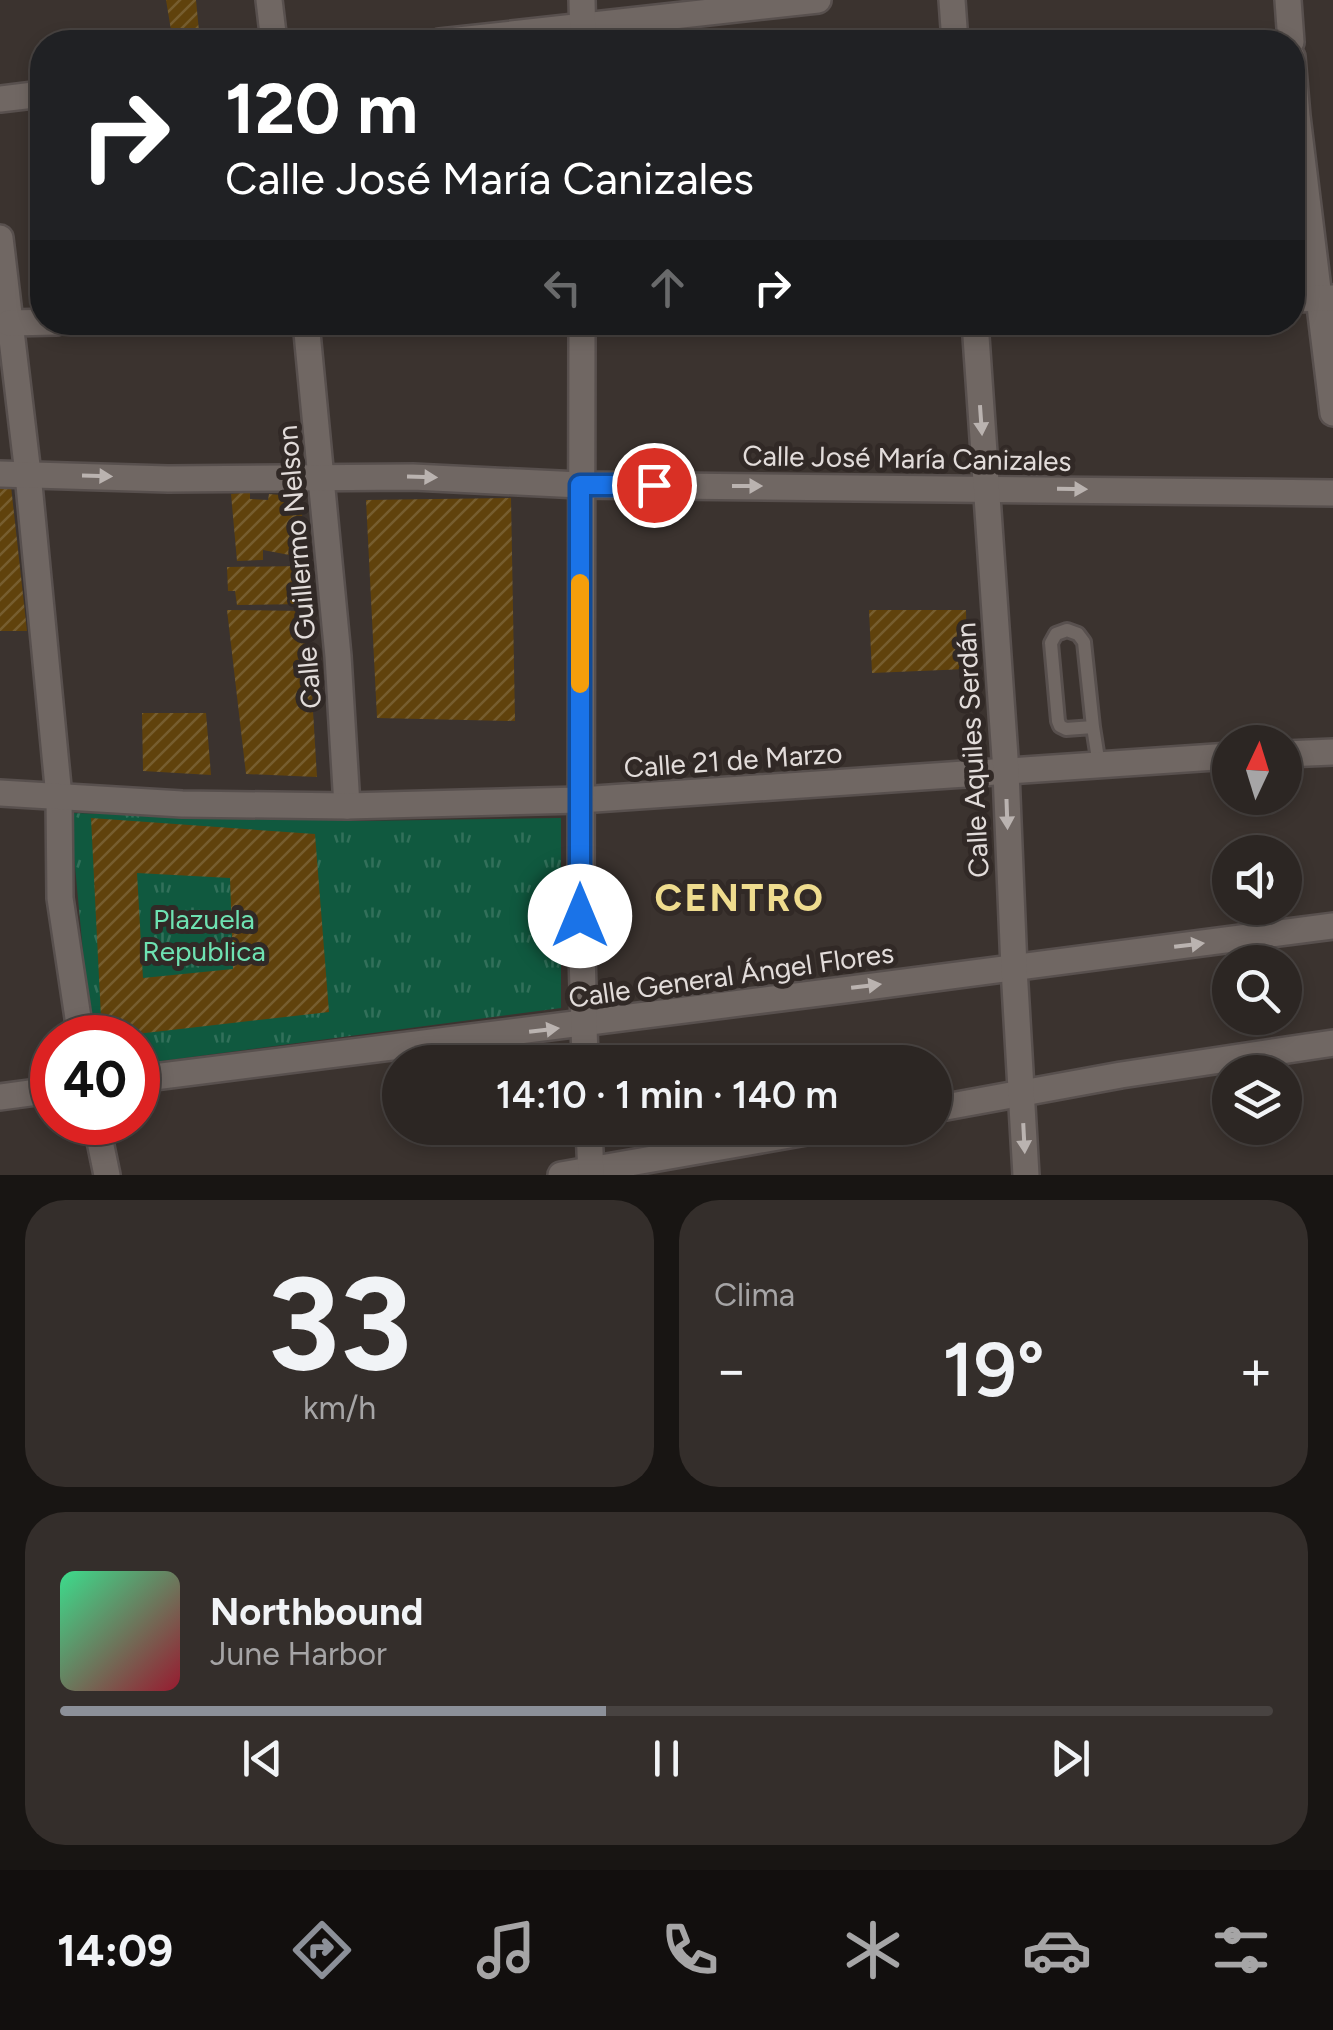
<!DOCTYPE html>
<html lang="es">
<meta charset="utf-8">
<style>
body{margin:0;font-family:Figtree,sans-serif;background:#342e2b;color:#f1f3f6;height:100vh;display:flex;flex-direction:column;font-size:38px;white-space:nowrap}
*{box-sizing:border-box;margin:0}
p{font-size:32px;color:#a6a5a6}
.icon{flex:none;width:55px;height:55px;fill:none;stroke:currentColor;stroke-width:2;stroke-linecap:round;stroke-linejoin:round}
.map{position:relative;height:1175px;overflow:hidden}
.panel{display:flex;flex-direction:column;gap:25px;padding:25px;background:#181513;flex:1}
.panel>*{flex:none}
.banner{position:absolute;left:30px;top:30px;width:1275px;height:305px;border-radius:40px;box-shadow:0 5px 15px #0003,0 0 0 2px #484341;background:#202124;color:#fff;overflow:hidden}
.needle{width:65px;rotate:4deg}
.tools{position:absolute;left:1212px;top:725px;display:grid;gap:20px}
.tools a{display:grid;place-items:center;width:90px;height:90px;border-radius:50%;background:#2c2623;box-shadow:0 5px 15px #0003,0 0 0 2px #484341;font-size:50px}
.speed{position:absolute;left:30px;top:1015px;display:flex;gap:20px;font-size:50px;font-weight:700;text-align:center}
.speed>*{display:grid;place-content:center;width:130px;height:130px;border-radius:50%;background:#2c2623;box-shadow:0 5px 15px #0003,0 0 0 2px #484341;line-height:1}
.speed .limit{border:15px solid #d22;background:#fff;color:#111}
.pin{position:absolute;display:grid;place-items:center;width:85px;height:85px;color:#fff;margin:-42px;border:5px solid #fff;border-radius:50%;box-shadow:0 2px 10px #0007}
.me{position:absolute;width:110px;margin:-55px;rotate:0deg;stroke-linejoin:round;filter:drop-shadow(0 0 8px #0008)}
.turn{display:flex;align-items:center;gap:35px;height:210px;padding:0 30px;font-size:45px}
.turn .icon{width:130px;height:130px;stroke-width:2.5}
.turn b{display:block;font-size:70px;line-height:85px}
.lanes{display:flex;align-items:center;height:95px;padding:0 30px;background:#0003;justify-content:center;gap:50px;direction:ltr}
.lanes .off{opacity:.35}
.big{font-size:75px;font-weight:600;line-height:1.1}
.panel .widget{flex:1;display:flex;flex-direction:column;justify-content:center;gap:15px;min-width:0;padding:0 35px;border-radius:40px;background:#342e2b}
.panel .dial{align-items:center;gap:0}
.dial b{font-size:130px;line-height:1}
.song{display:flex;align-items:center;gap:30px}
.cover{width:120px;height:120px;border-radius:15px;background:linear-gradient(135deg,hsl(150 70% 55%),hsl(350 70% 35%))}
.played{height:10px;border-radius:5px;background:linear-gradient(90deg,#8c9099 45%,#484341 45%)}
.keys{display:flex;justify-content:space-around;direction:ltr}
.heat{display:flex;justify-content:space-between;align-items:center;font-size:55px;direction:ltr}
.panel .tiles{flex:1;display:grid;gap:25px;grid-template-columns:1fr 1fr}
.widget:last-child{grid-column:span 2}
.trip{position:absolute;left:382px;top:1045px;width:570px;height:100px;border-radius:50px;background:#2c2623;box-shadow:0 5px 15px #0003,0 0 0 2px #484341;font-weight:600;line-height:100px;text-align:center}
.tab-bar{display:flex;height:160px;justify-content:space-around;align-items:center;background:#120f0e;color:#a6a5a6}
.tab-bar .icon{width:70px;height:70px}
.tab-bar .active{color:#8c9099}
.tab-bar b{font-size:45px;color:#f1f3f6}
.map>svg:first-child{display:block}
.park{fill:url(#park-tufts)}
.building{fill:url(#building-hatch);fill-rule:evenodd}
.lines{fill:none;stroke-linecap:round;stroke-linejoin:round}
.lane-casing{stroke:#58504e;stroke-width:18}
.street-casing{stroke:#58504e;stroke-width:30}
.secondary-casing{stroke:#58504e;stroke-width:30}
.lane{stroke:#706763;stroke-width:12}
.street{stroke:#706763;stroke-width:25}
.secondary{stroke:#706763;stroke-width:25}
.oneway{fill:#bab3b0}
.route-casing{stroke:#114b97;stroke-width:25}
.route{stroke:#1a73e8;stroke-width:18}
.slow{stroke:#f59e0b;stroke-width:18}
.labels{text-anchor:middle;dominant-baseline:central;stroke-width:10;stroke-linejoin:round;paint-order:stroke}
.street-label{font-size:28px;fill:#e2dcda;stroke:#312926}
.park-label{font-size:28px;fill:#6ee2b2;stroke:#312926}
.district-label{font-size:38px;font-weight:bold;letter-spacing:2.5px;fill:#efdc8e;stroke:#312926}
</style>
<div class="map">
<svg width="1333" height="1175" viewBox="0 0 1333 1175">
<defs>
<pattern id="park-tufts" width="24" height="20" patternUnits="userSpaceOnUse" patternTransform="scale(2.5)"><rect width="24" height="20" fill="#10593f"/><path d="M3 7l-1-3M5 7V3M7 7l1-3M15 17l-1-3M17 17v-4M19 17l1-3" fill="none" stroke="#32705a"/></pattern>
<pattern id="building-hatch" width="6" height="6" patternUnits="userSpaceOnUse" patternTransform="scale(2.5)"><rect width="6" height="6" fill="#60420c"/><path d="M-1 1l2-2M0 6l6-6M5 7l2-2" fill="none" stroke="#765d2f"/></pattern>
</defs>
<rect width="100%" height="100%" fill="#3b332f"/>
<path class="park" d="M70,813l290,8 201,-3v190l-423,56v-26l-47,-1z"/>
<g class="building">
<path d="M166,0h30l4,42h-27z"/>
<path d="M0,486h11l16,145h-27z"/>
<path d="M250,492v7l18,1 1,-6 34,3 -3,60 -37,-7v10l-26,1 -6,-67z"/>
<path d="M511,498l4,223 -138,-3 -11,-218z"/>
<path d="M301,566l7,38 -71,1 -2,-14h-7l-1,-24z"/>
<path d="M227,610l80,1 10,166 -71,-3z"/>
<path d="M869,610h97l1,59 -95,4z"/>
<path d="M142,713h64l5,62 -68,-4z"/>
<path d="M91,818l224,16 14,178 -227,26zM137,873l93,5 3,91 -90,9z"/>
</g>
<g class="lines">
<defs>
<path id="lane" d="M1093,727l-27,2 -6,-3 -2,-5 -7,-78 5,-9 11,-4 11,4 6,8 9,85 6,38"/>
<g id="street">
<path d="M269,0l5,42"/>
<path d="M1288,0l3,42"/>
<path d="M440,42l378,-42"/>
<path d="M1292,57l5,59 36,297"/>
<path d="M0,99l42,-5"/>
<path d="M0,238l28,236 31,323 1,101 21,140"/>
<path d="M1292,299l41,-1"/>
<path d="M306,322l32,334 9,150"/>
<path d="M9,323l47,-1"/>
<path d="M0,474l168,5 245,-2 167,8 753,8"/>
<path d="M1285,754l48,-2"/>
<path d="M0,793l182,11 165,2 233,-6 650,-44"/>
<path d="M138,1079c398,-48 797,-101 1195,-153"/>
<path d="M0,1097l52,-7"/>
<path d="M935,1109l186,-34 212,-32"/>
<path d="M96,1122l11,53"/>
<path d="M561,1175l268,-47"/>
</g>
<g id="secondary">
<path d="M582,0l1,42"/>
<path d="M952,0l3,42"/>
<path d="M582,322l-1,594 4,146"/>
<path d="M975,322l31,450 8,196 12,207"/>
<path d="M589,1128l2,47"/>
</g>
</defs>
<use href="#lane" class="lane-casing"/>
<use href="#street" class="street-casing"/>
<use href="#secondary" class="secondary-casing"/>
<use href="#lane" class="lane"/>
<use href="#street" class="street"/>
<use href="#secondary" class="secondary"/>
</g>
<defs><path id="oneway-solid" d="M-6-.8H1V-3.2L6.5 0L1 3.2V.8H-6Z" transform="scale(2.5)"/></defs>
<g class="oneway">
<use href="#oneway-solid" transform="translate(981 420) rotate(86)"/>
<use href="#oneway-solid" transform="translate(97 476) rotate(2)"/>
<use href="#oneway-solid" transform="translate(422 477) rotate(2)"/>
<use href="#oneway-solid" transform="translate(747 486)"/>
<use href="#oneway-solid" transform="translate(1072 489) rotate(1)"/>
<use href="#oneway-solid" transform="translate(1007 814) rotate(88)"/>
<use href="#oneway-solid" transform="translate(1189 945) rotate(-7)"/>
<use href="#oneway-solid" transform="translate(866 986) rotate(-7)"/>
<use href="#oneway-solid" transform="translate(544 1030) rotate(-7)"/>
<use href="#oneway-solid" transform="translate(1024 1138) rotate(87)"/>
</g>
<g class="lines">
<defs>
<path id="route" d="M580,916v-431h74"/>
</defs>
<use href="#route" class="route-casing"/>
<use href="#route" class="route"/>
<path class="slow" d="M580,583v101"/>
</g>
<g class="labels">
<g class="street-label">
<text transform="translate(907 458) rotate(1)">Calle José María Canizales</text>
<text transform="translate(299 567) rotate(-95)">Calle Guillermo Nelson</text>
<text transform="translate(972 750) rotate(-93)">Calle Aquiles Serdán</text>
<text transform="translate(733 760) rotate(-4)">Calle 21 de Marzo</text>
<text transform="translate(731 975) rotate(-8)">Calle General Ángel Flores</text>
</g>
<g class="park-label">
<text x="204" y="919">Plazuela<tspan x="204" dy="32">Republica</tspan></text>
</g>
<g class="district-label">
<text x="740" y="898">CENTRO</text>
</g>
</g>
</svg>
<div class="tools">
<a><svg class="needle" viewBox="-14 -14 28 28"><path d="M0-13l5 13h-10z" fill="#e53935"/><path d="M0 13l5-13h-10z" fill="#a6a5a6"/></svg></a>
<a><svg class="icon" aria-label="sound" viewBox="0 0 24 24"><path d="M4 9h4l5-4v14l-5-4H4zM17 9q2 3 0 6"/></svg></a>
<a><svg class="icon" aria-label="search" viewBox="0 0 24 24"><circle cx="10" cy="10" r="6"/><path d="M15 15l6 6"/></svg></a>
<a><svg class="icon" aria-label="layers" viewBox="0 0 24 24"><path d="M12 4l9 5-9 5-9-5zM3 14l9 5 9-5"/></svg></a>
</div>
<div class="speed"><div class="limit">40</div></div>
<div class="pin" style="left:654px;top:485px;background:#d93025"><svg class="icon" aria-label="arrive" viewBox="0 0 24 24"><path d="M6 21V4h12l-3 4 3 4H6"/></svg></div>
<svg class="me" style="left:580px;top:916px" viewBox="-20 -20 40 40"><circle r="19" fill="#fff"/><path d="M0-13L10 11 0 6-10 11z" fill="#1a73e8"/></svg>
<div class="trip">14:10 · 1 min · 140 m</div>
<div class="banner">
<div class="turn"><svg class="icon" aria-label="right" viewBox="0 0 24 24"><path d="M7 20v-9h11M14 6l5 5-5 5"/></svg><div><b>120 m</b>Calle José María Canizales</div></div>
<div class="lanes"><svg class="icon off" aria-label="left" viewBox="0 0 24 24"><path d="M17 20v-9H6M10 6l-5 5 5 5"/></svg><svg class="icon off" aria-label="ahead" viewBox="0 0 24 24"><path d="M12 20V5M6 11l6-6 6 6"/></svg><svg class="icon" aria-label="right" viewBox="0 0 24 24"><path d="M7 20v-9h11M14 6l5 5-5 5"/></svg></div>
</div>
</div>
<section class="panel">
<div class="tiles">
<div class="widget dial"><b>33</b><p>km/h</p></div>
<div class="widget"><p>Clima</p>
<div class="heat"><a>−</a><b class="big">19°</b><a>+</a></div>
</div>
<div class="widget">
<div class="song"><i class="cover"></i><div><b>Northbound</b><p>June Harbor</p></div></div>
<div class="played"></div>
<div class="keys"><svg class="icon" aria-label="previous" viewBox="0 0 24 24"><path d="M18 5L8 12l10 7zM5 5v14"/></svg><svg class="icon" aria-label="pause" viewBox="0 0 24 24"><path d="M8 5v14M16 5v14"/></svg><svg class="icon" aria-label="next" viewBox="0 0 24 24"><path d="M6 5l10 7-10 7zM19 5v14"/></svg></div>
</div>
</div>
</section>
<nav class="tab-bar">
<b>14:09</b>
<svg class="icon active" aria-label="directions" viewBox="0 0 24 24"><path d="M12 3l9 9-9 9-9-9zM9 14v-3h6M13 9l2 2-2 2"/></svg>
<svg class="icon" aria-label="music" viewBox="0 0 24 24"><path d="M9 18V5l10-2v13"/><circle cx="6" cy="18" r="3"/><circle cx="16" cy="16" r="3"/></svg>
<svg class="icon" aria-label="phone" viewBox="0 0 24 24"><path d="M5 4h4l2 5-3 2q2 4 5 5l2-3 5 2v4C11 20 4 13 5 4z"/></svg>
<svg class="icon" aria-label="climate" viewBox="0 0 24 24"><path d="M12 3v18M4 7l16 10M4 17L20 7"/></svg>
<svg class="icon" aria-label="car" viewBox="0 0 24 24"><path d="M5 17H2v-5l4-1 3-4h7l3 4 3 1v5h-3M9 17h6M6 11h13"/><circle cx="7" cy="17" r="2"/><circle cx="17" cy="17" r="2"/></svg>
<svg class="icon" aria-label="filters" viewBox="0 0 24 24"><path d="M4 7h16M4 17h16"/><circle cx="9" cy="7" r="2"/><circle cx="15" cy="17" r="2"/></svg>
</nav>
